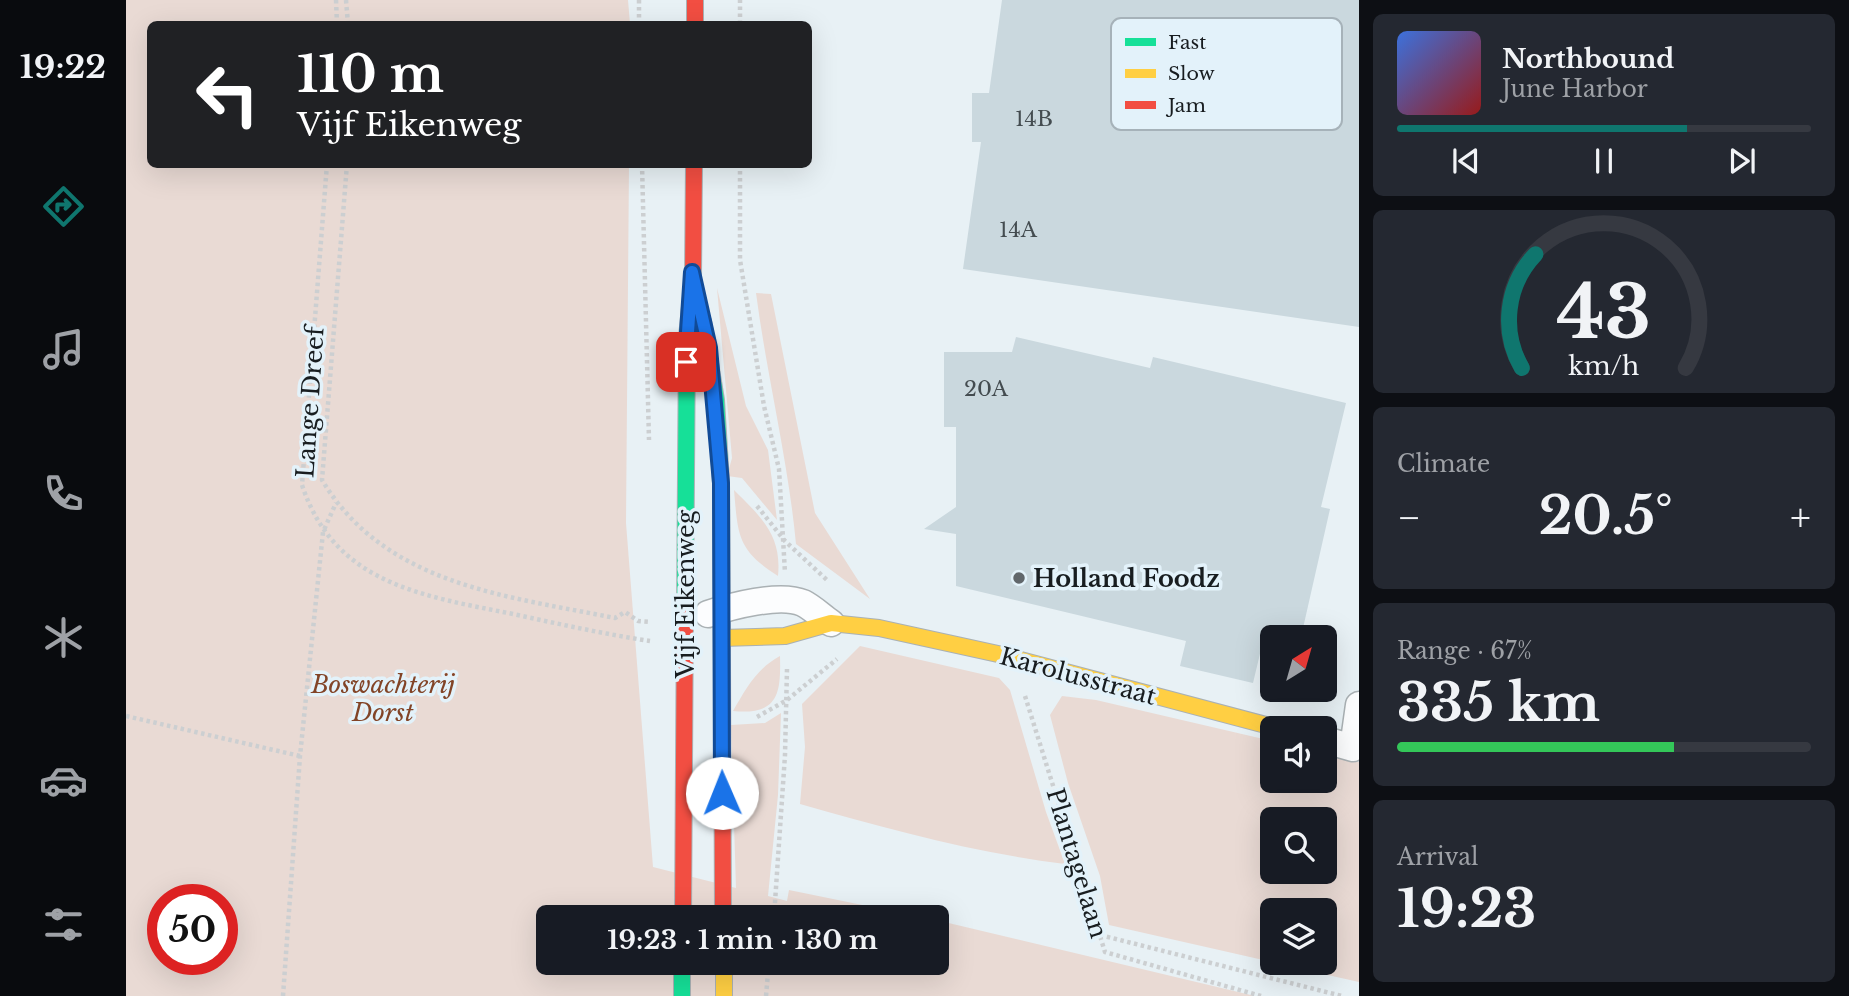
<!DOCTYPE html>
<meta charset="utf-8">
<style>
body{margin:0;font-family:"Libre Baskerville",serif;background:#242831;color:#f1f3f6;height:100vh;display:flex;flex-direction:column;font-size:26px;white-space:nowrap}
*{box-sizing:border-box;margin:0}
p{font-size:23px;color:#9ea1a6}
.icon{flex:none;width:38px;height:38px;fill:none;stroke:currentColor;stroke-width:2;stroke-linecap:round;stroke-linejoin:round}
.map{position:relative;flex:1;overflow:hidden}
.drawer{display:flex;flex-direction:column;gap:14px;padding:14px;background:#0d0f14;width:490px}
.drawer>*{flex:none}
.hud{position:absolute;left:21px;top:21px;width:665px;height:147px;border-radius:10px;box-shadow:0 7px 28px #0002;background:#202124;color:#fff;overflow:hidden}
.needle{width:46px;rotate:37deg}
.controls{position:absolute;left:1134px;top:625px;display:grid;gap:14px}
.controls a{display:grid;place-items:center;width:77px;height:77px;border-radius:10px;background:#171b24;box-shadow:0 7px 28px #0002;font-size:35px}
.speed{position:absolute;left:21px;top:884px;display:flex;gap:14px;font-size:35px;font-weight:700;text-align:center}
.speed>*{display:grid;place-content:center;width:91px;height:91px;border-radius:50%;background:#171b24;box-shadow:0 7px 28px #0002;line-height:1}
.speed .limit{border:10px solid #d22;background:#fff;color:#111}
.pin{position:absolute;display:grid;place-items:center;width:60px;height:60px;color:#fff;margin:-30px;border-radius:14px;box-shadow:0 4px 10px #0006}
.me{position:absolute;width:77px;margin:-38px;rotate:359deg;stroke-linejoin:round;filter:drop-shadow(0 0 5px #0008)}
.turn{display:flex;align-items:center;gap:24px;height:147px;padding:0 35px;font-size:32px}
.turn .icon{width:91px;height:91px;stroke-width:2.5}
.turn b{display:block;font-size:49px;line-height:60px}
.big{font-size:52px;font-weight:700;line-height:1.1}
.drawer .tile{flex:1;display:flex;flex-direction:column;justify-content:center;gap:10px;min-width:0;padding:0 24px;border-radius:10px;background:#242831}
.drawer .dial{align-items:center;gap:0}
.dial svg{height:182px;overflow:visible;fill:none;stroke:#363941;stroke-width:7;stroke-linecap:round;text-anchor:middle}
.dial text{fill:#f1f3f6;stroke:none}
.song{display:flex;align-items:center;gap:21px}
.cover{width:84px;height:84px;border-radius:10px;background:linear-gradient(135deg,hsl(220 70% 55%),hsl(0 70% 35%))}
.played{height:7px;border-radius:4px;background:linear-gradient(90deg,#0f766e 70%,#363941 70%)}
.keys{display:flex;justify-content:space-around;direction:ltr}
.heat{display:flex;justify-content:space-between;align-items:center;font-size:38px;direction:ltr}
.charge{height:10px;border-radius:5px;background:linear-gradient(90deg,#34c759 67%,#363941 0)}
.trip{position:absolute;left:410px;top:905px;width:413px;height:70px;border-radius:10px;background:#171b24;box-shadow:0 7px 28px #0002;font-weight:700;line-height:70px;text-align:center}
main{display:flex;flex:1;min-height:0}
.tabs{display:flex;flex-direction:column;width:126px;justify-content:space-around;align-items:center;background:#090b0e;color:#9ea1a6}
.tabs .icon{width:49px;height:49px}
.tabs .selected{color:#0f766e}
.tabs b{font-size:32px;color:#f1f3f6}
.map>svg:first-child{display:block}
.green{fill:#e9dad4;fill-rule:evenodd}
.building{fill:#cad8de}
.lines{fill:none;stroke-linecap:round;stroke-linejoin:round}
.street-casing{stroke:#aab1b4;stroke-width:29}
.fast-casing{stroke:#aab1b4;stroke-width:18}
.slow-casing{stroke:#aab1b4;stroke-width:18}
.jam-casing{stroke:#aab1b4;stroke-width:18}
.path{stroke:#cccfd1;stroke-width:4.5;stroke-dasharray:3.5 3.5;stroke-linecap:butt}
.street{stroke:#fcfdfe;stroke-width:26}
.fast{stroke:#16e098;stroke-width:16}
.slow{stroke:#ffcf43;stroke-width:16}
.jam{stroke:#f24e42;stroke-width:16}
.route-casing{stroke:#114b97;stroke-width:18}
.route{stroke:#1a73e8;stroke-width:12}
.poi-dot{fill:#61676b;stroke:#e3f2fa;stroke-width:2.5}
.labels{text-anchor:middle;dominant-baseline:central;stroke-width:7;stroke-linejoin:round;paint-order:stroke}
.number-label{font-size:21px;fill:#444c50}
.street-label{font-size:24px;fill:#181d20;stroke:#e3f2fa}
.poi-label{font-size:24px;font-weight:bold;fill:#181d20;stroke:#e3f2fa;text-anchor:start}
.park-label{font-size:24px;font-style:italic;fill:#824427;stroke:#e3f2fa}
.key{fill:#e3f2fa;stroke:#a6b2b9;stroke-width:2}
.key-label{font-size:19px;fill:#181d20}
</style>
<main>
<nav class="tabs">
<b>19:22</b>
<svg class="icon selected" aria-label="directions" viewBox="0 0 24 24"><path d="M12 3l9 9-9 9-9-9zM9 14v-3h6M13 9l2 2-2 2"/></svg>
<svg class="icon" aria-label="music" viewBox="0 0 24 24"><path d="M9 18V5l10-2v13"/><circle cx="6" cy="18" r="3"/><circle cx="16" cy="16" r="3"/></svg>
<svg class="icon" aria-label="phone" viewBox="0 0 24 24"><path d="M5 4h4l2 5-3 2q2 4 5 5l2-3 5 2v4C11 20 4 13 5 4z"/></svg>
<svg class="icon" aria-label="climate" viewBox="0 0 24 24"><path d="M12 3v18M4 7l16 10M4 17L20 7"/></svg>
<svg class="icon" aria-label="car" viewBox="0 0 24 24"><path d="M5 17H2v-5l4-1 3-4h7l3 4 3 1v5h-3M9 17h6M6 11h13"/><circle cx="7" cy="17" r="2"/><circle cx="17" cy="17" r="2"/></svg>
<svg class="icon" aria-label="filters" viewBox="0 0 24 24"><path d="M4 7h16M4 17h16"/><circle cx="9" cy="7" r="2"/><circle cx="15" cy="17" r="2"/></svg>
</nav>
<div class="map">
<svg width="1233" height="996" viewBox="0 0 1233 996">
<rect width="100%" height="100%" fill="#e8f1f5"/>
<g class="green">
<path d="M0,0h502l2,24h-480v140l479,1 -3,358 27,344 83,21 -5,-163 34,-2 16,-10 -3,82 -10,101 19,5 2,-11 132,27h-373v45h388v-42l319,76h-1129zM37,900h59v59h-59z"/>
<path d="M591,288l29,118 22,44 9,70 -35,-42 -15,-2 5,-18z"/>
<path d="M630,293l15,1 44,219 55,86 -74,-55c-8,-85 -29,-167 -40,-251z"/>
<path d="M608,490c27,27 48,45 44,86 -41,-26 -40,-41 -44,-86z"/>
<path d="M734,646l139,32 11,12 36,122 19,52c-90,-11 -177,-35 -265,-60l5,-57 -3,-43z"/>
<path d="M654,656c1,39 -2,59 -47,55 13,-22 23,-42 47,-55z"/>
<path d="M936,696l34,4 176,41v39h53v-26l34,8v220l-85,-19 51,-1v-52h-53v52l-163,-37 -9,-49 -32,-93 -18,-68zM1146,819h53v53h-53z"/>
</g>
<g class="building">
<path d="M876,0h357v327l-396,-58 18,-127h-9v-49h17z"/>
<path d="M890,337l134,31 3,-11 193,46 -25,104 9,2 -29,128h-37l-11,46 -73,-17 6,-25 -230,-55v-52l-32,-5 32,-22v-80h-12v-75h68z"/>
</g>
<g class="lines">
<defs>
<g id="street">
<path d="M582,614c23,-8 72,-21 95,-11 10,5 19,14 28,20"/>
<path d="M1199,740l28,8 6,-43"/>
</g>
<g id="fast">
<path d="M577,321l13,79 5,83 1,183"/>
<path d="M559,611l2,-274 6,-60"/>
<path d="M556,962v34"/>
</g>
<g id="slow">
<path d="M596,638l63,-2 46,-13 48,5 119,26 279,74"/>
<path d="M598,962v34"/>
</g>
<g id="jam">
<path d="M569,0v24"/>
<path d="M567,277l1,-113"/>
<path d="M596,666l1,251"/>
<path d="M557,917l2,-306"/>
</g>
</defs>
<use href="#street" class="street-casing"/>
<use href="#fast" class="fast-casing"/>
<use href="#slow" class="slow-casing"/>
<use href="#jam" class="jam-casing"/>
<g class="path">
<path d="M210,0l1,24"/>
<path d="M220,0l2,24"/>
<path d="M513,0v24"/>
<path d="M614,24v-24"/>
<path d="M201,164l-25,321c33,100 122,111 211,129 46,10 91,20 137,27"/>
<path d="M221,164l-25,316c63,105 184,116 293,138l10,-6 13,9 12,1"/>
<path d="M516,164l7,276"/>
<path d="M614,164v96l24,146 15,63 6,104"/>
<path d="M631,506l28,35 43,40"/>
<path d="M899,696l80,256 156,44"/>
<path d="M0,716l174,40"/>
<path d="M631,717l30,-17 50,-41"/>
<path d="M648,917l11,-162 2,-86"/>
<path d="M974,935l242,61"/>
<path d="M157,996l17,-240 23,-224 13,-29"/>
<path d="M640,996l3,-34"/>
</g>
<use href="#street" class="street"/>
<use href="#fast" class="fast"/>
<use href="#slow" class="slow"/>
<use href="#jam" class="jam"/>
</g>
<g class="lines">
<defs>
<path id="route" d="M560,362l6,-90 17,76 12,135 1,310"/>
</defs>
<use href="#route" class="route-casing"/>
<use href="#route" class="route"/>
</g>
<circle class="poi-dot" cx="893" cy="578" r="7"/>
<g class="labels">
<g class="number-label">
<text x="908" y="119">14B</text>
<text x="892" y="230">14A</text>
<text x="860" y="389">20A</text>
</g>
<g class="street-label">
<text transform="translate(184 402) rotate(-86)">Lange Dreef</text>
<text transform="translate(559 594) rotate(-90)">Vijf Eikenweg</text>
<text transform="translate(952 676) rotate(15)">Karolusstraat</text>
<text transform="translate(951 863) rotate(73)">Plantagelaan</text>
</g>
<g class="poi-label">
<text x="907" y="578">Holland Foodz</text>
</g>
<g class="park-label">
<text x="257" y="684">Boswachterij<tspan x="257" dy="28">Dorst</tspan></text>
</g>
</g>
<rect x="985" y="18" width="231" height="112" rx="10" class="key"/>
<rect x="999" y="38" width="31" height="8" fill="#16e098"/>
<rect x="999" y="69" width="31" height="9" fill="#ffcf43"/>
<rect x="999" y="101" width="31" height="8" fill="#f24e42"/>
<g class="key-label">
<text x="1042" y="49">Fast</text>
<text x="1042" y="80">Slow</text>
<text x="1042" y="112">Jam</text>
</g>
</svg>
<div class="controls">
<a><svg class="needle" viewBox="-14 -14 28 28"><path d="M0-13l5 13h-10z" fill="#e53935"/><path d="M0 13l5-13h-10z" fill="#9ea1a6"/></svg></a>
<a><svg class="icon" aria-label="sound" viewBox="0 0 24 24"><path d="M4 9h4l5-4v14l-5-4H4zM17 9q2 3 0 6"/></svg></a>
<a><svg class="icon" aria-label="search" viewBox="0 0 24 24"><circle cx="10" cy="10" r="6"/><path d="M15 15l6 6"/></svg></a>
<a><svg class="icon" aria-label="layers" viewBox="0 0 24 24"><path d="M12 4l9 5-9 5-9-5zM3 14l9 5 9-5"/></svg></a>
</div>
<div class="speed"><div class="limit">50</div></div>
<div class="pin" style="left:560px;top:362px;background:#d93025"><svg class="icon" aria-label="arrive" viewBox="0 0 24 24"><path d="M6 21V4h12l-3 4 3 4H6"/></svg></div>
<svg class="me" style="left:596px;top:793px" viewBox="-20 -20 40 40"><circle r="19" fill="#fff"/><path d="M0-13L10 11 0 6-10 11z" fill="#1a73e8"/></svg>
<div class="trip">19:23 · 1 min · 130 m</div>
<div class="hud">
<div class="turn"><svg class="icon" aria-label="left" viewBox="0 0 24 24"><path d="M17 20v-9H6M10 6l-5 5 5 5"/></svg><div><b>110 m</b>Vijf Eikenweg</div></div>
</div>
</div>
<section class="drawer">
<div class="tile">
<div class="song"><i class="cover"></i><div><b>Northbound</b><p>June Harbor</p></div></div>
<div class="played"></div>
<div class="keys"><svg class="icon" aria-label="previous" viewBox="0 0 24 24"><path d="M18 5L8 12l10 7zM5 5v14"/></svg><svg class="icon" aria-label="pause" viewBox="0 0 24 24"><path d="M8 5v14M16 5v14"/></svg><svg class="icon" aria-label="next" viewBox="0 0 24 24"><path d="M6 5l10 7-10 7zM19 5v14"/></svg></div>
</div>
<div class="tile dial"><svg viewBox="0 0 100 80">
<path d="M14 69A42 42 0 1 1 86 69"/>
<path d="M14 69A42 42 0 0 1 20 19" stroke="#0f766e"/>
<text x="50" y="56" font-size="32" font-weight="700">43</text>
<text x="50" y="72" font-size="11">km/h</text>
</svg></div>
<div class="tile"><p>Climate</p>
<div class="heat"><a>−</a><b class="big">20.5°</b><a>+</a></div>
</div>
<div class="tile"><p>Range · 67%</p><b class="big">335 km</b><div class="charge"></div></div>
<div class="tile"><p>Arrival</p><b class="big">19:23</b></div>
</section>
</main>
